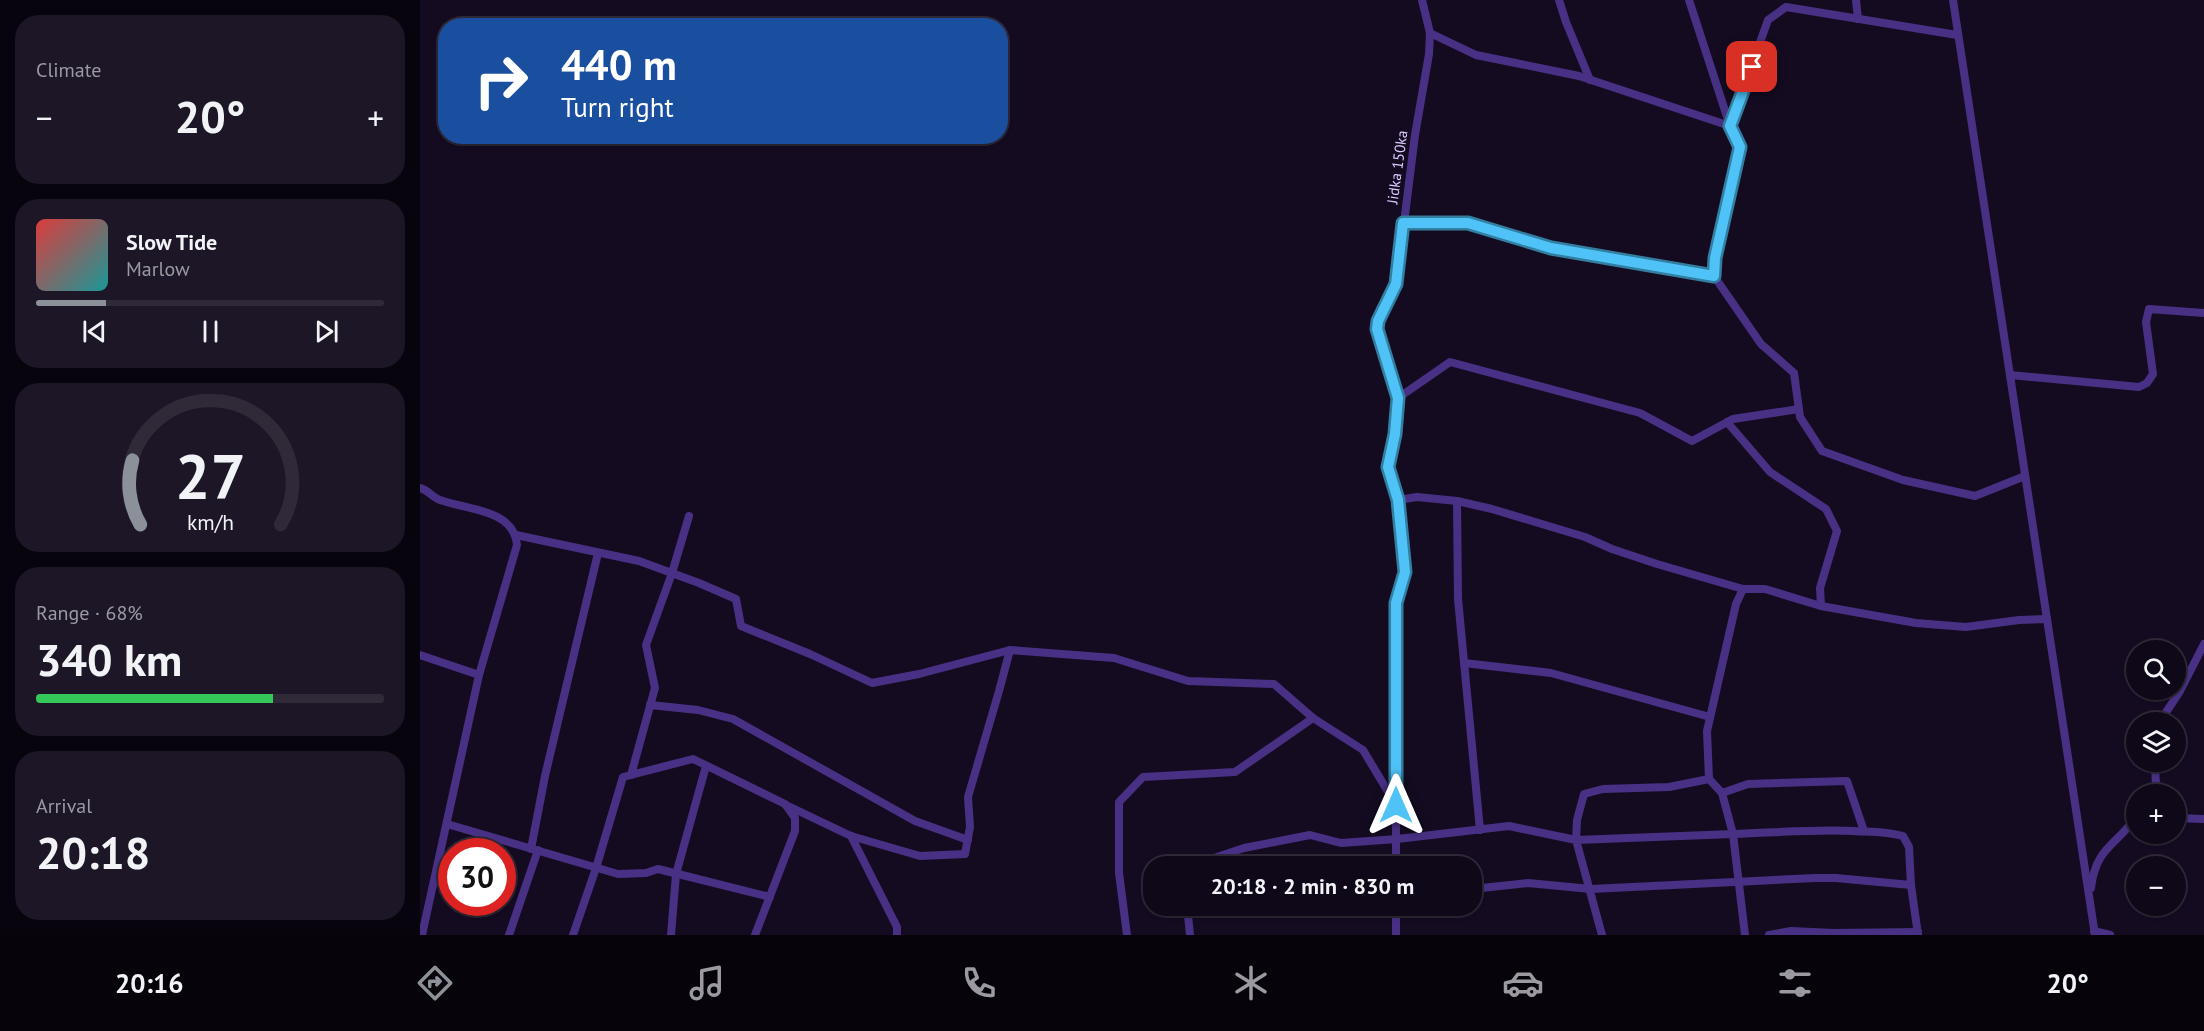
<!DOCTYPE html>
<meta charset="utf-8">
<style>
body{margin:0;font-family:"PT Sans",sans-serif;background:#1d1626;color:#f1f3f6;height:100vh;display:flex;flex-direction:column;font-size:22px;white-space:nowrap}
*{box-sizing:border-box;margin:0}
p{font-size:20px;color:#9b9aa2}
.icon{flex:none;width:33px;height:33px;fill:none;stroke:currentColor;stroke-width:2;stroke-linecap:round;stroke-linejoin:round}
.map{position:relative;flex:1;overflow:hidden}
.drawer{display:flex;flex-direction:column;gap:15px;padding:15px;background:#08040e;width:420px}
.drawer>*{flex:none}
.top-card{position:absolute;left:18px;top:18px;width:570px;height:126px;border-radius:24px;box-shadow:0 2px 4px #0004,0 0 0 2px #2f2938;background:#1a4fa0;color:#fff;overflow:hidden}
.controls{position:absolute;left:1706px;top:640px;display:grid;gap:12px}
.controls a{display:grid;place-items:center;width:60px;height:60px;border-radius:50%;background:#0f0819;box-shadow:0 2px 4px #0004,0 0 0 2px #2f2938;font-size:30px}
.speed{position:absolute;left:18px;top:838px;display:flex;gap:12px;font-size:30px;font-weight:700;text-align:center}
.speed>*{display:grid;place-content:center;width:78px;height:78px;border-radius:50%;background:#0f0819;box-shadow:0 2px 4px #0004,0 0 0 2px #2f2938;line-height:1}
.speed .limit{border:9px solid #d22;background:#fff;color:#111}
.pin{position:absolute;display:grid;place-items:center;width:51px;height:51px;color:#fff;margin:-26px;border-radius:12px;box-shadow:0 3px 9px #0006}
.me{position:absolute;width:66px;margin:-33px;rotate:0deg;stroke-linejoin:round;filter:drop-shadow(0 0 4px #0008)}
.turn{display:flex;align-items:center;gap:21px;height:126px;padding:0 24px;font-size:27px}
.turn .icon{width:78px;height:78px;stroke-width:2.5}
.turn b{display:block;font-size:42px;line-height:51px}
.big{font-size:45px;font-weight:700;line-height:1.1}
.drawer .card{flex:1;display:flex;flex-direction:column;justify-content:center;gap:9px;min-width:0;padding:0 21px;border-radius:24px;background:#1d1626}
.drawer .dial{align-items:center;gap:0}
.dial svg{height:156px;overflow:visible;fill:none;stroke:#2f2938;stroke-width:7;stroke-linecap:round;text-anchor:middle}
.dial text{fill:#f1f3f6;stroke:none}
.song{display:flex;align-items:center;gap:18px}
.cover{width:72px;height:72px;border-radius:9px;background:linear-gradient(135deg,hsl(0 70% 55%),hsl(180 70% 35%))}
.played{height:6px;border-radius:3px;background:linear-gradient(90deg,#8c9099 20%,#2f2938 20%)}
.keys{display:flex;justify-content:space-around;direction:ltr}
.heat{display:flex;justify-content:space-between;align-items:center;font-size:33px;direction:ltr}
.charge{height:9px;border-radius:4px;background:linear-gradient(90deg,#34c759 68%,#2f2938 0)}
.trip{position:absolute;left:723px;top:856px;width:339px;height:60px;border-radius:24px;background:#0f0819;box-shadow:0 2px 4px #0004,0 0 0 2px #2f2938;font-weight:700;line-height:60px;text-align:center}
.menu{display:flex;height:96px;justify-content:space-around;align-items:center;background:#06030a;color:#9b9aa2}
.menu .icon{width:42px;height:42px}
.menu .current{color:#8c9099}
.menu b{font-size:27px;color:#f1f3f6}
main{display:flex;flex:1;min-height:0}
.map>svg:first-child{display:block}
.lines{fill:none;stroke-linecap:round;stroke-linejoin:round}
.street{stroke:#483185;stroke-width:8}
.route-casing{stroke:#337fa1;stroke-width:15}
.route{stroke:#4fc3f7;stroke-width:10}
.labels{text-anchor:middle;dominant-baseline:central;stroke-width:6;stroke-linejoin:round;paint-order:stroke}
.street-label{font-size:15px;fill:#ddcbff;stroke:#140b21}
</style>
<main>
<section class="drawer">
<div class="card"><p>Climate</p>
<div class="heat"><a>−</a><b class="big">20°</b><a>+</a></div>
</div>
<div class="card">
<div class="song"><i class="cover"></i><div><b>Slow Tide</b><p>Marlow</p></div></div>
<div class="played"></div>
<div class="keys"><svg class="icon" aria-label="previous" viewBox="0 0 24 24"><path d="M18 5L8 12l10 7zM5 5v14"/></svg><svg class="icon" aria-label="pause" viewBox="0 0 24 24"><path d="M8 5v14M16 5v14"/></svg><svg class="icon" aria-label="next" viewBox="0 0 24 24"><path d="M6 5l10 7-10 7zM19 5v14"/></svg></div>
</div>
<div class="card dial"><svg viewBox="0 0 100 80">
<path d="M14 69A42 42 0 1 1 86 69"/>
<path d="M14 69A42 42 0 0 1 10 36" stroke="#8c9099"/>
<text x="50" y="56" font-size="32" font-weight="700">27</text>
<text x="50" y="72" font-size="11">km/h</text>
</svg></div>
<div class="card"><p>Range · 68%</p><b class="big">340 km</b><div class="charge"></div></div>
<div class="card"><p>Arrival</p><b class="big">20:18</b></div>
</section>
<div class="map">
<svg width="1784" height="935" viewBox="0 0 1784 935">
<rect width="100%" height="100%" fill="#140b21"/>
<g class="lines">
<g class="street">
<path d="M1139,0l7,22 24,58"/>
<path d="M1269,0l41,126"/>
<path d="M1436,0l2,19"/>
<path d="M1533,0l142,935"/>
<path d="M1010,33l46,22 103,21 151,50 10,21 -25,111 -1,18"/>
<path d="M1310,126l38,-106 18,-13 171,28"/>
<path d="M983,223h65l83,24 163,29 47,68 33,29 6,44 22,34 81,29 72,16 50,-20"/>
<path d="M1590,375l129,12 8,-4 6,-9 -7,-52 3,-13 55,4"/>
<path d="M978,398l52,-36 190,51 52,28 41,-22 66,-10"/>
<path d="M1307,422l43,50 56,37 11,22 -17,57 1,18"/>
<path d="M0,488c8,2 12,9 20,12 27,10 74,9 77,45l-38,130 -57,260"/>
<path d="M978,500l19,-3 40,4 35,8 93,28 27,12 45,15 86,25h22l56,17 95,17 50,4 53,-7 28,-1"/>
<path d="M1037,501l1,98 22,231"/>
<path d="M96,535l123,26 60,22 37,16 5,27 69,28 62,29 47,-9 91,-24 104,8 74,23 86,3 39,34 50,32 33,55"/>
<path d="M0,655l59,20"/>
<path d="M1044,663l87,10 159,44"/>
<path d="M230,705l48,5 35,9 182,102 53,19"/>
<path d="M1739,723l21,-32 24,-47"/>
<path d="M211,775l24,-87 -9,-43 26,-72 17,-57"/>
<path d="M1289,779l-2,-48 29,-127 7,-15"/>
<path d="M1302,793l26,-9 99,-3 17,50"/>
<path d="M1730,795l6,-8 -1,-25"/>
<path d="M366,805l65,31 69,20 45,-2 5,-27 -2,-30 31,-106 11,-41"/>
<path d="M1755,818l29,1"/>
<path d="M27,824l171,50 28,-1 12,-4 112,28"/>
<path d="M431,836l46,91v8"/>
<path d="M111,849l14,-73 53,-223"/>
<path d="M767,867l57,-19 66,-13 31,8 56,-4 112,-13 67,14 157,-6 -11,-41 -13,-14 -40,8 -66,2 -19,5 -7,26 -1,20 26,95"/>
<path d="M976,867v-264l9,-31 -7,-72 -10,-33 7,-33 3,-36 -21,-69 1,-8 19,-42 18,-144 14,-81 1,-21 -8,-33"/>
<path d="M1671,888c5,-41 24,-41 45,-71"/>
<path d="M1052,889l56,-6 63,6 224,-11h21l75,7"/>
<path d="M767,906l3,29"/>
<path d="M1674,931l16,4"/>
<path d="M89,935l29,-85"/>
<path d="M153,935l23,-67 27,-91 70,-18 92,45 10,14v13l-40,104"/>
<path d="M251,935l5,-61 30,-108"/>
<path d="M707,935l-8,-62v-71l24,-25 92,-5 78,-54"/>
<path d="M976,935v-29"/>
<path d="M1325,935l-12,-101c40,-1 80,-5 120,-3 17,1 32,0 50,5l6,11 2,38 7,50"/>
<path d="M1349,935l22,-4 43,2 84,-1"/>
</g>
</g>
<g class="lines">
<defs>
<path id="route" d="M976,805v-202l9,-31 -7,-72 -10,-33 7,-33 3,-36 -21,-69 1,-8 18,-37 7,-61h65l83,25 163,28 1,-18 25,-111 -10,-21 22,-59"/>
</defs>
<use href="#route" class="route-casing"/>
<use href="#route" class="route"/>
</g>
<g class="labels">
<g class="street-label">
<text transform="translate(977 167) rotate(-82)">Jidka 150ka</text>
</g>
</g>
</svg>
<div class="controls">
<a><svg class="icon" aria-label="search" viewBox="0 0 24 24"><circle cx="10" cy="10" r="6"/><path d="M15 15l6 6"/></svg></a>
<a><svg class="icon" aria-label="layers" viewBox="0 0 24 24"><path d="M12 4l9 5-9 5-9-5zM3 14l9 5 9-5"/></svg></a>
<a>+</a>
<a>−</a>
</div>
<div class="speed"><div class="limit">30</div></div>
<div class="pin" style="left:1332px;top:67px;background:#d93025"><svg class="icon" aria-label="arrive" viewBox="0 0 24 24"><path d="M6 21V4h12l-3 4 3 4H6"/></svg></div>
<svg class="me" style="left:976px;top:805px" viewBox="-20 -20 40 40"><path d="M0-17L14 15 0 8-14 15z" fill="#4fc3f7" stroke="#fff" stroke-width="4"/></svg>
<div class="trip">20:18 · 2 min · 830 m</div>
<div class="top-card">
<div class="turn"><svg class="icon" aria-label="right" viewBox="0 0 24 24"><path d="M7 20v-9h11M14 6l5 5-5 5"/></svg><div><b>440 m</b>Turn right</div></div>
</div>
</div>
</main>
<nav class="menu">
<b>20:16</b>
<svg class="icon current" aria-label="directions" viewBox="0 0 24 24"><path d="M12 3l9 9-9 9-9-9zM9 14v-3h6M13 9l2 2-2 2"/></svg>
<svg class="icon" aria-label="music" viewBox="0 0 24 24"><path d="M9 18V5l10-2v13"/><circle cx="6" cy="18" r="3"/><circle cx="16" cy="16" r="3"/></svg>
<svg class="icon" aria-label="phone" viewBox="0 0 24 24"><path d="M5 4h4l2 5-3 2q2 4 5 5l2-3 5 2v4C11 20 4 13 5 4z"/></svg>
<svg class="icon" aria-label="climate" viewBox="0 0 24 24"><path d="M12 3v18M4 7l16 10M4 17L20 7"/></svg>
<svg class="icon" aria-label="car" viewBox="0 0 24 24"><path d="M5 17H2v-5l4-1 3-4h7l3 4 3 1v5h-3M9 17h6M6 11h13"/><circle cx="7" cy="17" r="2"/><circle cx="17" cy="17" r="2"/></svg>
<svg class="icon" aria-label="filters" viewBox="0 0 24 24"><path d="M4 7h16M4 17h16"/><circle cx="9" cy="7" r="2"/><circle cx="15" cy="17" r="2"/></svg>
<b>20°</b>
</nav>
